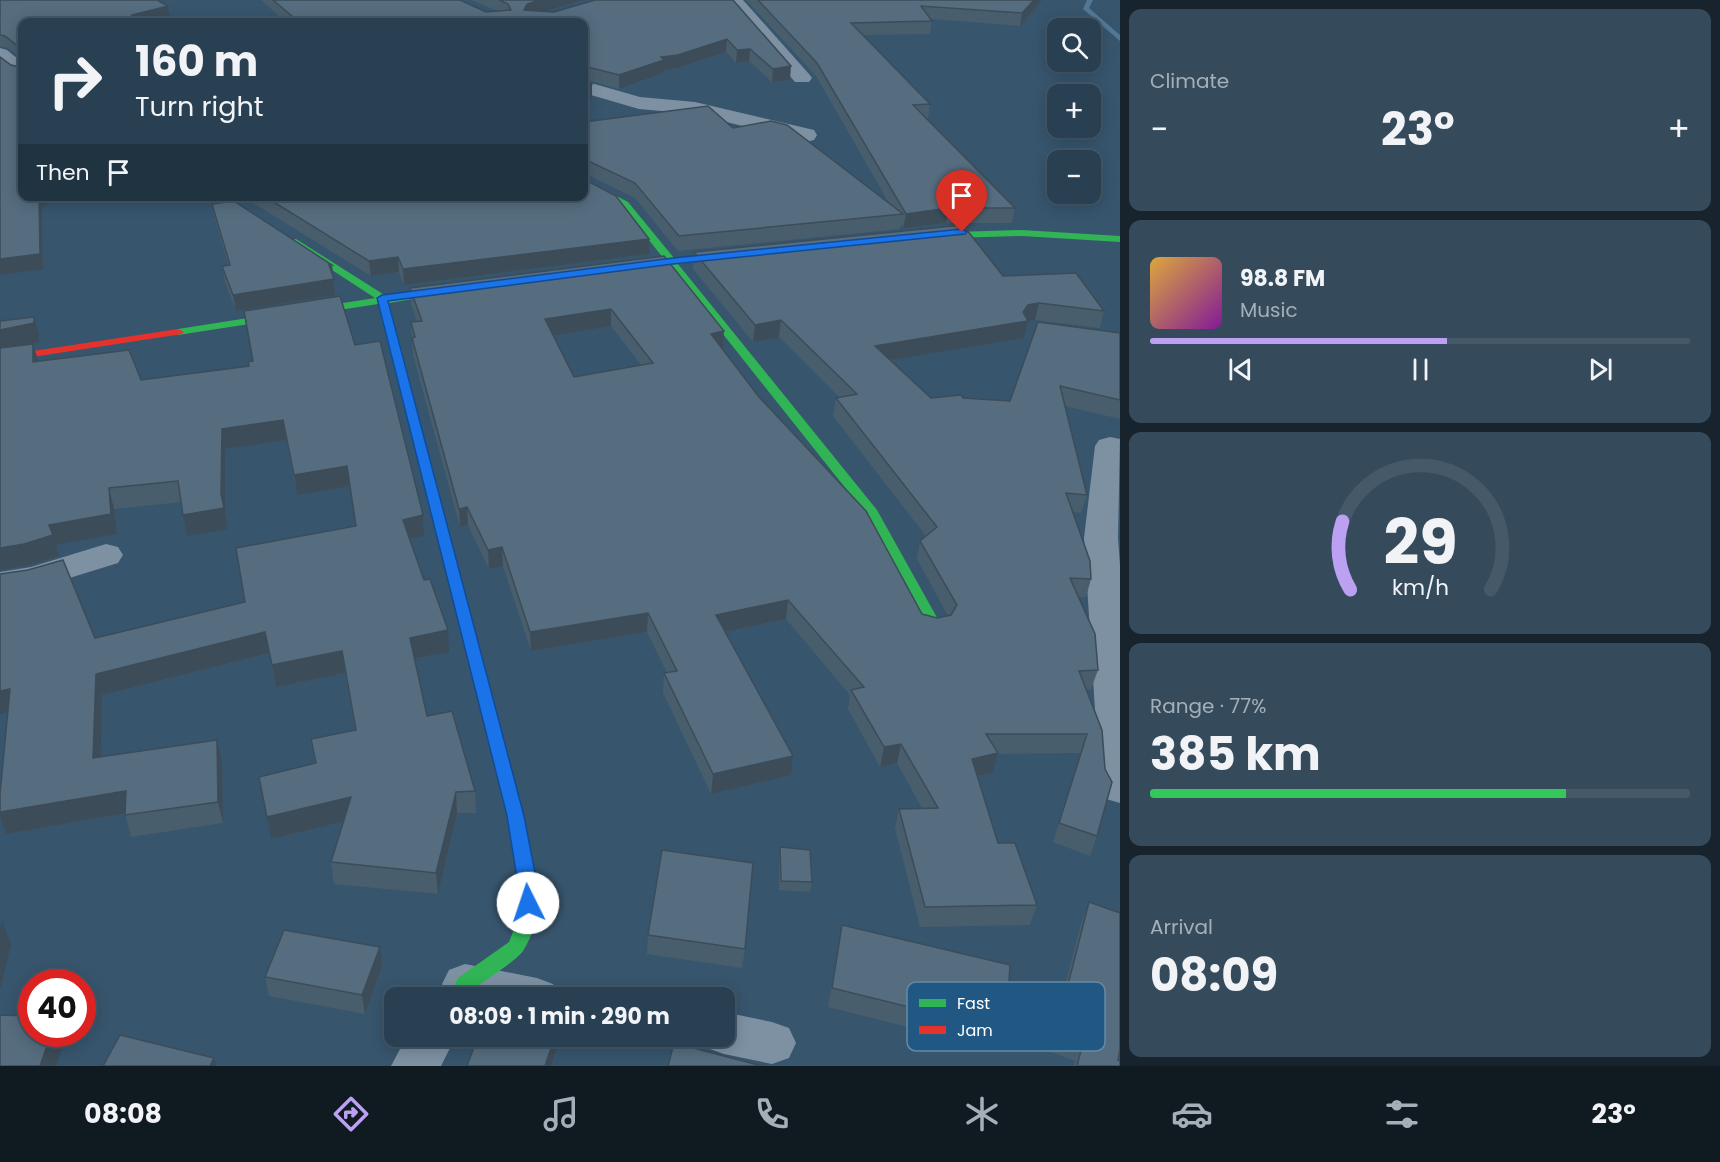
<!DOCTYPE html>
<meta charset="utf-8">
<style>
body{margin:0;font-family:Poppins,sans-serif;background:#354b5c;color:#f1f3f6;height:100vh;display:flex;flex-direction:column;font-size:22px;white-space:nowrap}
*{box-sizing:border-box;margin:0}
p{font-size:20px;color:#a5afb8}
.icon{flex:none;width:33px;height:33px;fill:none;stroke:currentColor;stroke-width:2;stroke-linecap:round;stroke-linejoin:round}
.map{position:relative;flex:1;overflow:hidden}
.details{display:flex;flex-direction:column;gap:9px;padding:9px;background:#17232d;width:600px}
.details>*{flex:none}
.banner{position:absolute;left:18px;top:18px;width:570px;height:183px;border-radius:12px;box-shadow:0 3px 15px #0003,0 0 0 2px #455969;background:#294052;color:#f1f3f6;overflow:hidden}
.tools{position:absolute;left:1047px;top:18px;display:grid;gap:12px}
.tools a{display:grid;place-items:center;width:54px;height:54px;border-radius:12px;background:#294052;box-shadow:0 3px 15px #0003,0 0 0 2px #455969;font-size:30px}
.speed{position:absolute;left:18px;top:969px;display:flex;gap:12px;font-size:30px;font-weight:700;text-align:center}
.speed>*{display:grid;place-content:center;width:78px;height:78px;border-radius:50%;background:#294052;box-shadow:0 3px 15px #0003,0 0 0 2px #455969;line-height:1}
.speed .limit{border:9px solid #d22;background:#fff;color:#111}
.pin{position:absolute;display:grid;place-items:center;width:51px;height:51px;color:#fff;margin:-62px -26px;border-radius:50% 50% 50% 0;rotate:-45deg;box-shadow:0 0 6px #0007}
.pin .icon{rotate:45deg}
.me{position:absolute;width:66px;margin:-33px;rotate:356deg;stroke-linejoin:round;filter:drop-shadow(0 0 4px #0008)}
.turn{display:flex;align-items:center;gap:21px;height:126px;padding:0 18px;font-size:27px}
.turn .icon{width:78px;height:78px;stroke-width:2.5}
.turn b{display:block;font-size:42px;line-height:51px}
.then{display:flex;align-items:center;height:57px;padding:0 18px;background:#0003;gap:12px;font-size:22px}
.big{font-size:45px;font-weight:700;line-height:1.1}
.details .tile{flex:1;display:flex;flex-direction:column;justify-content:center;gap:9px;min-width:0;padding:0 21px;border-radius:12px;background:#354b5c}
.details .dial{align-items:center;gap:0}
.dial svg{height:156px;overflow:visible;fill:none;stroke:#455969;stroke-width:7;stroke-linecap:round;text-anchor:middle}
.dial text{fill:#f1f3f6;stroke:none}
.song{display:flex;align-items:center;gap:18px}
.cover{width:72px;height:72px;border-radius:9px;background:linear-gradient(135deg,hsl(40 70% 55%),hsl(290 70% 35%))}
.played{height:6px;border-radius:3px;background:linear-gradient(90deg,#bca0f2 55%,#455969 55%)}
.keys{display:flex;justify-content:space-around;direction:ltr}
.heat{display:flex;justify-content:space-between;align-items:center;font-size:33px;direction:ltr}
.charge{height:9px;border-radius:4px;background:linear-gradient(90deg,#34c759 77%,#455969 0)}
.trip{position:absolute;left:384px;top:987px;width:351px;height:60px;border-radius:12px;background:#294052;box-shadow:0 3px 15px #0003,0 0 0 2px #455969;font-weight:700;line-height:60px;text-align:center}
.tab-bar{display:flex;height:96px;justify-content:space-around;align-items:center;background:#101a21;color:#a5afb8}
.tab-bar .icon{width:42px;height:42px}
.tab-bar .current{color:#bca0f2}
.tab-bar b{font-size:27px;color:#f1f3f6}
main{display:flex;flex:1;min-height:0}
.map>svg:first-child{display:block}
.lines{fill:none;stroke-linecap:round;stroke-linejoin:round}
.stream{fill:#537896;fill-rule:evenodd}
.street{fill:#7d91a3;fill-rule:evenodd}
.fast{fill:#30b455;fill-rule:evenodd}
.jam{fill:#e5322d;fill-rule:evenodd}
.wall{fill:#495e6d;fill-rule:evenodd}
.shaded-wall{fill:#3c4c59}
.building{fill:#556d7f;stroke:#3c4c59;stroke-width:1.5;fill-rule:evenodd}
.route{fill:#1a73e8;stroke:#114b97;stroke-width:1.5}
.key{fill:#215883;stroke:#648aa8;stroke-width:1.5}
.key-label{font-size:16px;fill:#fff}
</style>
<main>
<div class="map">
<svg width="1120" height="1066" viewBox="0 0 1120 1066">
<rect width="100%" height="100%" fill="#37556d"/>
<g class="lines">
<path class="stream" d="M1087,0h6l-4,8 31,27v6l-37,-32z"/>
<g class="street">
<path d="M724,0h19l66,74 3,4 -3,4h-14z"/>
<path d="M0,48l7,2 15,12v16l-7,-2 -15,-12z"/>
<path d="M584,81l56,16 55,5 119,28 3,5 -3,5 -8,2 -111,-28 -56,-5 -55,-16z"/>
<path d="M1110,437l10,2 -2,99 2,27v238l-14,-4 -6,-11 -16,-250 11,-92 4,-6z"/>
<path d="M106,544l12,3 5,8 -5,8 -84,26 -34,5v-22l31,-5z"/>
<path d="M465,964l72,14 16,6 7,14h-111l-7,-14 7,-14z"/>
<path d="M724,1012l48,10 17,6 7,15 -7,15 -17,6 -48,-10 -17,-6 -5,-12h22z"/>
<path d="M407,1036h49l-15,30h-50z"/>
</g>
<g class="fast">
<path d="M584,179l44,23 46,56 68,-6 1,2 -5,3 -60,7 199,246 63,113 -2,3h-10l-62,-112 -198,-249 -47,4v-4l4,-1 39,-5 -42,-53 -38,-20z"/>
<path d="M1022,230l98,6v6l-98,-6 -99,3 -5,-3 5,-3z"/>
<path d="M296,239l90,57 69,-10 5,3 -5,3 -66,11 134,512c9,43 27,95 0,136 -7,10 -39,30 -51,39l-5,8h-19l10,-20 51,-36 9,-23 2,-31 -13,-73 -129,-511 -200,31 -6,-3 6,-3 197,-31 -83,-54v-4z"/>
</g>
<path class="jam" d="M178,329l6,3 -2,2 -182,28v-6z"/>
</g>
<g class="wall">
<path d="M0,0l168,6 2,12 -17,4h-131l20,184 1,63 -32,-204 9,2v-9l-12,-10 -8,-2z"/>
<path d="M261,0h199l26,12 11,-1 -26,-11h111l-39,11 11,1 179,-12 57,80 -18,2 -23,-21 -13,2 -10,-11 -48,16 -14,2 -1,3 -44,16 -35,-10v-57h-298z"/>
<path d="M746,0h296l-22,26 -89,-7 1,2 -2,13 -67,1 67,69 -2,14h-2l89,90 -3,15h-66l-43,5 -2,-4 -1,5 -222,22 -43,-53 -51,-25v-51l149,6 156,75 -73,-127z"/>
<path d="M247,196h337l65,58 -245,31 -5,-13 -28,4 -121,-75z"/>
<path d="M212,204l120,61 3,30 -99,16 -11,-29 -3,-16 6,-1 -13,-46z"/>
<path d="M694,252l309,24 101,35 -4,17 -65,-8 -7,1 -4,17 -134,22 41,38h32l47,3 110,-68v86l-55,-13 22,89 -6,18 -8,-1 18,67 -5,18h-7l19,73 -7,19 -5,1 11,146 -7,20 -37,-14 27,-89 -82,1 -5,19 -16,3 21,67 39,62 -7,20 -110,2 -25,-99 4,-19 23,-1 -25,-45 -17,4 -32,-58 2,-14 -64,-76 -60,13 65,143 -80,19 -48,-101 1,-20h3l-20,-41 -116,19 -28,-85 -14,3 -21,-44 -8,2 -47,-172 -2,-33 6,-1 -6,-17 -1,-16 254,-32 58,92 200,266 15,4 11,-2 -31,-57 3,-18 6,-5 -93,-120 3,-18 3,-1 -60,-60 -26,5 -60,-73zM611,326l30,39 -67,12 -21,-42z"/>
<path d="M244,311l111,34 68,170 1,21 -14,3 39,113 -35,7 13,57 48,75 1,22h-19l-19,81 -104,-10 -3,-22 12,-41 -72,18 44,-76 -4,-24 44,-9 -10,-57 -69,14 -7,-34 -167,42 -2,62 122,5 1,61 -92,14 -6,-24 -119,21 -6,-17v-23l95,-156 150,-36 111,-76 -6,-40 -53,9 -11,-55 -61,9v64l3,16 -41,7 -6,-34 -67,7 3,25 -61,11 3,11 -29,9 -30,-244 39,15v6l-9,2 8,18 103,18 108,-14 4,-5z"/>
<path d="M780,847l32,35 -2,10 -31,-2v-33z"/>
<path d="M1089,902l29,158 2,6h-47l2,-5 -27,-10 33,-127z"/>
<path d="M842,925l164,106 -6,19 -172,-43z"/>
<path d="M648,935l97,14 -3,19 -95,-14z"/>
<path d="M382,966l-17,48 -96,-18 -4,-19z"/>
</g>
<g class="shaded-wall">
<path d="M540,0h42l-55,16 -3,-6 3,-6z"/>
<path d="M1034,0h8l-22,26 2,-13z"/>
<path d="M168,6l2,12 -17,4h-25l4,-7z"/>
<path d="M727,39l-1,13 -48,16 -14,2 -1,3 -44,16v-14l42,-18z"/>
<path d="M750,49l-1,12 -13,2 1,-13z"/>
<path d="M791,66l-1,14 -18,2 1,-13z"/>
<path d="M592,84v14l-8,3v-14z"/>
<path d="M39,196h33l-30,10 1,63 -43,6v-16z"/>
<path d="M949,208l-3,15 -43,5 3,-14z"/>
<path d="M649,239v15l-245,31 -1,-16z"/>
<path d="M398,257l1,15 -28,4 -2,-15z"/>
<path d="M329,265h3l3,30 -99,16 -3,-16z"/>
<path d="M1039,303l-4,17 -7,1 -4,17 -152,25 3,-17 148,-34 5,-7z"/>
<path d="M611,309v17l-66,11v-18z"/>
<path d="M34,317l5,19v6l-39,9v-21z"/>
<path d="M781,320l-2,17 -26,5 2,-17z"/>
<path d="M724,331l-1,17 -13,3 1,-17z"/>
<path d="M33,344l6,19 -6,-1z"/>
<path d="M283,420l3,20 -61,9v64l3,16 -41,7 -4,-21 38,-21 1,-65z"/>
<path d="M347,466l3,20 -53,9 -3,-20z"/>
<path d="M109,488l5,21 3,25 -61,11 3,11 -29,9 -30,5v-22l49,-23z"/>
<path d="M467,507l1,18 -8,2 -1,-18z"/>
<path d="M423,515l1,21 -19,4 -2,-20z"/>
<path d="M502,547l1,19 -14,3 -1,-19z"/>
<path d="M788,600l-2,19 -71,15 1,-19z"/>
<path d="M648,613l-1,19 -116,19 -1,-19z"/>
<path d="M448,630l1,22 -37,7 -2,-21z"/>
<path d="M265,632l4,21 -167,42 -2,85 -7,-22 3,-84z"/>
<path d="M342,651l3,22 -69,14 -4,-22z"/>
<path d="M10,689l7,21 -17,4v-23z"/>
<path d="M217,740l5,22 1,61 -5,-21z"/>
<path d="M901,744l-4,19 -17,4 4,-20z"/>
<path d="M998,753l-5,20 -27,5 6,-19z"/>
<path d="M793,756l-2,19 -80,19 2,-20z"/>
<path d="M126,791l6,21 -126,22 -6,-17v-5z"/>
<path d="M456,792l1,21 -19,81 -2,-21z"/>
<path d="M351,797l2,22 -82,20 -4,-22z"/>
<path d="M2,921l9,23 -11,45v-60z"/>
<path d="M380,947l2,19 -17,48 -3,-19z"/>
<path d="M51,1034h12l2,5 -9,27h-16z"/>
<path d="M555,1036h3v8l-7,22h-6z"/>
<path d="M214,1058l2,8h-6z"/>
</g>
<g class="building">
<path d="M0,0h157l11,6 -36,9 8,4 -12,3h-106v174h17l1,58 -40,5v-202l11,8 9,2v-19l-15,-12 -5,-1z"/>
<path d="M273,0h187l26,12 25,-2 -3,-6 -9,-4h41l-13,4 -3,6 30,2 41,-12h138l58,66 -18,3 -23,-20 -13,1 -10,-11 -49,16 -17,2 3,3 -45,15 -35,-9v-44h-285z"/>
<path d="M758,0h276l-12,13 -101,-7 11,15 -81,2 79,81 -17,1 102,103h-66l-43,6 -89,-151z"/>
<path d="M584,81l8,3 -8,3z"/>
<path d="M708,106l25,22 38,-7 16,4 116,89 -224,22 -44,-53 -51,-24v5v-42z"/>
<path d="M584,179l32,17 33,43 -246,30 -5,-12 -29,4 -105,-65h320z"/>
<path d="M234,201l98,64h-3l5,14 -101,16 -11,-29 8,-1 -18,-61z"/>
<path d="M963,225l40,51 73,-3 28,38 -65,-8 -11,2 -5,7 5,9 -153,25 56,52 30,-3 2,3 47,3 28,-79 82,11v67l-60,-14 27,109 -21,-2 24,68 1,18 -21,-1 25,56 3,36 -19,1 23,59 3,39 7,13 -15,54 -38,-13 28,-89h-101l12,19 -26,6 26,84h17l22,62 -112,2 -26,-98 39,-1 -37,-64 -17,3 -33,-57 13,-3 -76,-87 -72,15 77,141 -80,18 -49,-101 13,-2 -29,-58 -118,19 -28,-85 -14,3 -21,-43 -8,2 -47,-171 3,-1 -4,-15 11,-1 -12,-33 254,-32 60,75 -13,3 48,63 107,114 56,103 15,4 14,-3 6,-10 -37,-64 17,-14 -101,-129 21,-4 -76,-74 -26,5 -61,-73zM611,309l42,54 -79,14 -29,-58z"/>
<path d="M340,296l15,49 25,-4 43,174 -20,5 21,60 6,-1 18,51 -38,8 17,78 25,-5 23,80 -19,1 -20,81 -105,-11 20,-65 -84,20 -8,-40 57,-14 -5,-24 45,-9 -14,-79 -70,14 -7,-33 -169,42 -3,84 124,-18 1,62 -93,13 1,-24 -126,21v-18l10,-105 -10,2v-117l28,-4 35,-10 32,78 150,-36 -9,-54 120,-22 -9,-60 -53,9 -11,-55 -61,9 -1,65 3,14 -41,7 -5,-34 -69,7 2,26 -62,11 4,10 -29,9 -24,4v-200l33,-4v18l96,-12 12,30 108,-14 -1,-4 5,-1 -9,-50z"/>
<path d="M34,317v6l-34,7v-9z"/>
<path d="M780,847l30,3 2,32 -31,-1z"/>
<path d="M662,850l91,13 -8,86 -97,-14z"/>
<path d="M1089,902l31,11v136l-2,11 2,1v5h-43l7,-27 -27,-11z"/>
<path d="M842,925l168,40 -4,66 -174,-43z"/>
<path d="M284,930l96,17 -18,48 -97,-18z"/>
<path d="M0,1015l32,1v18h19l-11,32h-40z"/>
<path d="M120,1035l94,23 -4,8h-107z"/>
<path d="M478,1036h77l-10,30h-78z"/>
<path d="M674,1043l88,23h-94z"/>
</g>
<path class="route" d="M962,229l5,3 -2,2 -292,30 -285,37 136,515 14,72 -4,21 -6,2 -6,-2 -15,-93 -130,-518 5,-3 291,-37z"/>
<rect x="907" y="982" width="198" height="69" rx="9" class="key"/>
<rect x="919" y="999" width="27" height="8" fill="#30b455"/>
<rect x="919" y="1026" width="27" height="8" fill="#e5322d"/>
<g class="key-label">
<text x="957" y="1009">Fast</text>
<text x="957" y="1036">Jam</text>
</g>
</svg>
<div class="tools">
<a><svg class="icon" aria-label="search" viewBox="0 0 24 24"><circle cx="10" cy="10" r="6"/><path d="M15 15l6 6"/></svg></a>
<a>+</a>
<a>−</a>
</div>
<div class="speed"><div class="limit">40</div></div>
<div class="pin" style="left:962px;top:232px;background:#d93025"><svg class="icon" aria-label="arrive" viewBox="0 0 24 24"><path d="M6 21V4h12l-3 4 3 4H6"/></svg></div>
<svg class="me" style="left:528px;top:903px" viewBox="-20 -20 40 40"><circle r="19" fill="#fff"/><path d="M0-13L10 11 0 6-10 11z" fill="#1a73e8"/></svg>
<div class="trip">08:09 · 1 min · 290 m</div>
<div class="banner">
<div class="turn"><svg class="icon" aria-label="right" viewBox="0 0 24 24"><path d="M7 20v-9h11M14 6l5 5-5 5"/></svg><div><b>160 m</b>Turn right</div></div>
<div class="then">Then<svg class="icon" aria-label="arrive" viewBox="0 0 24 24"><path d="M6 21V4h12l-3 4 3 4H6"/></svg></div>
</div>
</div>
<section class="details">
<div class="tile"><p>Climate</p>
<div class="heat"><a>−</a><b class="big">23°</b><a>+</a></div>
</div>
<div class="tile">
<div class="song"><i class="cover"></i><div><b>98.8 FM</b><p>Music</p></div></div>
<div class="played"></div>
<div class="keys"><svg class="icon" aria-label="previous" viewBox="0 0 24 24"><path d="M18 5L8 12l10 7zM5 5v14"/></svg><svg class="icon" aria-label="pause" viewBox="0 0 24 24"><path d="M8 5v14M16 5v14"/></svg><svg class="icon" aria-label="next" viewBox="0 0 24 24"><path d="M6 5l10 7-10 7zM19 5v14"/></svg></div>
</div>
<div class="tile dial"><svg viewBox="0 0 100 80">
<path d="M14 69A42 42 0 1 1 86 69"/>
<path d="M14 69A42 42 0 0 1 10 34" stroke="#bca0f2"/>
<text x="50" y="56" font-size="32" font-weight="700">29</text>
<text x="50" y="72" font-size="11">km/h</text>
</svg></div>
<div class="tile"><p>Range · 77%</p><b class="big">385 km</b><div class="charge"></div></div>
<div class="tile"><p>Arrival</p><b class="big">08:09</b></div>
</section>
</main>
<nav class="tab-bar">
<b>08:08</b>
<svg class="icon current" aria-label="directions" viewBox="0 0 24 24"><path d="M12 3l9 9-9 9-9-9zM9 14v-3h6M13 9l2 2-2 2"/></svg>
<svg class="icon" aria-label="music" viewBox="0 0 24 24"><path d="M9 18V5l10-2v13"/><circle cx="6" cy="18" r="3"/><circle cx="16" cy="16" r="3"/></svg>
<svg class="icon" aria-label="phone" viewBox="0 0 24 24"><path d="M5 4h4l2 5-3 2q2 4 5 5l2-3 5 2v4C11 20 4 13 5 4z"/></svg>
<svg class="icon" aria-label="climate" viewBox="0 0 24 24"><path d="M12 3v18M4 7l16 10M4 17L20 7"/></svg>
<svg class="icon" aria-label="car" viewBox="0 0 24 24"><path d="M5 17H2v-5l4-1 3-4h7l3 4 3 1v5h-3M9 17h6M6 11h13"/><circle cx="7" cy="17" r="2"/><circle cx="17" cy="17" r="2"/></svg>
<svg class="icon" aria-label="filters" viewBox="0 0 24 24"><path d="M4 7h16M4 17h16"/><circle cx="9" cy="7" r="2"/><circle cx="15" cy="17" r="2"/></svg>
<b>23°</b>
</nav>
